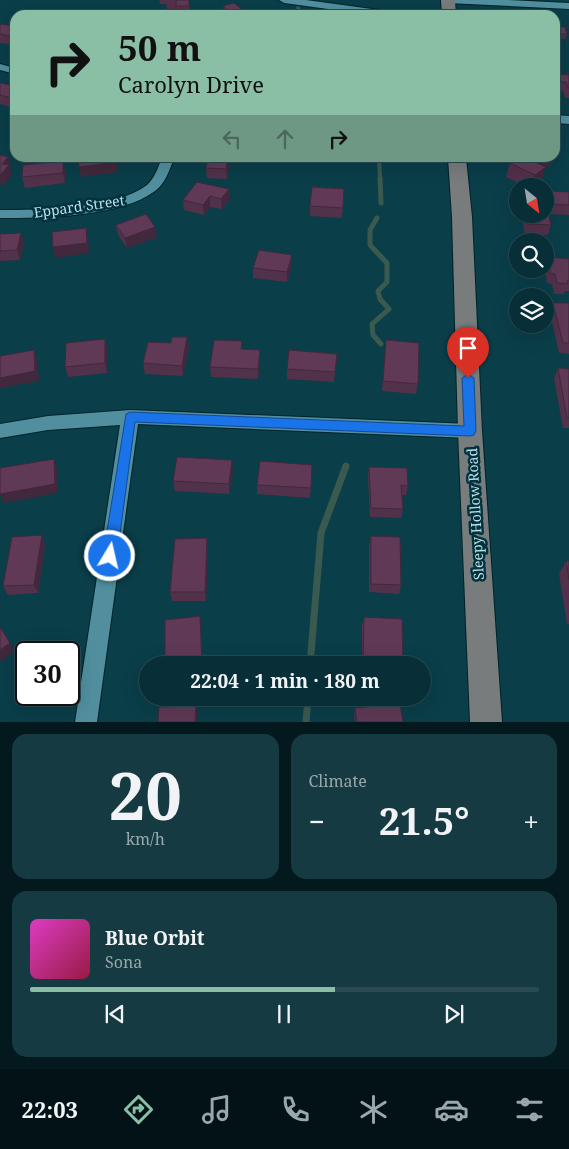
<!DOCTYPE html>
<meta charset="utf-8">
<style>
body{margin:0;font-family:"Noto Serif",serif;background:#163a42;color:#f1f3f6;height:100vh;display:flex;flex-direction:column;font-size:19px;white-space:nowrap}
*{box-sizing:border-box;margin:0}
p{font-size:16px;color:#98a8ad}
.icon{flex:none;width:28px;height:28px;fill:none;stroke:currentColor;stroke-width:2;stroke-linecap:round;stroke-linejoin:round}
.map{position:relative;height:722px;overflow:hidden}
.details{display:flex;flex-direction:column;gap:12px;padding:12px;background:#04191e;flex:1}
.details>*{flex:none}
.guide{position:absolute;left:10px;top:10px;width:550px;height:152px;border-radius:15px;box-shadow:0 5px 20px #0002,0 0 0 1px #294a52;background:#8abfa5;color:#111;overflow:hidden}
.needle{width:32px;rotate:150deg}
.fabs{position:absolute;left:509px;top:178px;display:grid;gap:10px}
.fabs a{display:grid;place-items:center;width:45px;height:45px;border-radius:50%;background:#082e37;box-shadow:0 5px 20px #0002,0 0 0 1px #294a52;font-size:25px}
.speed{position:absolute;left:15px;top:641px;display:flex;gap:10px;font-size:25px;font-weight:700;text-align:center}
.speed>*{display:grid;place-content:center;width:65px;height:65px;border-radius:50%;background:#082e37;box-shadow:0 5px 20px #0002,0 0 0 1px #294a52;line-height:1}
.speed .limit{border:2px solid #111;border-radius:8px;background:#fff;color:#111}
.pin{position:absolute;display:grid;place-items:center;width:42px;height:42px;color:#fff;margin:-51px -21px;border-radius:50% 50% 50% 0;rotate:-45deg;box-shadow:0 0 5px #0007}
.pin .icon{rotate:45deg}
.me{position:absolute;width:55px;margin:-28px;rotate:9deg;stroke-linejoin:round;filter:drop-shadow(0 0 4px #0008)}
.turn{display:flex;align-items:center;gap:18px;height:105px;padding:0 25px;font-size:22px}
.turn .icon{width:65px;height:65px;stroke-width:2.5}
.turn b{display:block;font-size:35px;line-height:42px}
.lanes{display:flex;align-items:center;height:48px;padding:0 25px;background:#0003;justify-content:center;gap:25px;direction:ltr}
.lanes .off{opacity:.35}
.big{font-size:38px;font-weight:700;line-height:1.1}
.details .widget{flex:1;display:flex;flex-direction:column;justify-content:center;gap:8px;min-width:0;padding:0 18px;border-radius:15px;background:#163a42}
.details .dial{align-items:center;gap:0}
.dial b{font-size:65px;line-height:1}
.song{display:flex;align-items:center;gap:15px}
.cover{width:60px;height:60px;border-radius:8px;background:linear-gradient(135deg,hsl(310 70% 55%),hsl(340 70% 35%))}
.played{height:5px;border-radius:2px;background:linear-gradient(90deg,#8abfa5 60%,#294a52 60%)}
.keys{display:flex;justify-content:space-around;direction:ltr}
.heat{display:flex;justify-content:space-between;align-items:center;font-size:28px;direction:ltr}
.details .tiles{flex:1;display:grid;gap:12px;grid-template-columns:1fr 1fr}
.widget:last-child{grid-column:span 2}
.trip{position:absolute;left:139px;top:656px;width:292px;height:50px;border-radius:25px;background:#082e37;box-shadow:0 5px 20px #0002,0 0 0 1px #294a52;font-weight:700;line-height:50px;text-align:center}
.tab-bar{display:flex;height:80px;justify-content:space-around;align-items:center;background:#031216;color:#98a8ad}
.tab-bar .icon{width:35px;height:35px}
.tab-bar .current{color:#8abfa5}
.tab-bar b{font-size:22px;color:#f1f3f6}
.map>svg:first-child{display:block}
.lines{fill:none;stroke-linecap:round;stroke-linejoin:round}
.stream-far2{stroke:#3a5a50;stroke-width:4}
.stream-far1{stroke:#3a5a50;stroke-width:5}
.stream{stroke:#3a5a50;stroke-width:7}
.minor-casing{stroke:#01232b;stroke-width:2}
.secondary-casing{stroke:#01232b;stroke-width:2}
.minor{fill:#518f9f;fill-rule:evenodd}
.secondary{fill:#787c7c;fill-rule:evenodd}
.wall{fill:#52314a}
.shaded-wall{fill:#42283c}
.building{fill:#5f3956;stroke:#42283c}
.route{fill:#1a73e8;stroke:#114b97}
.labels{text-anchor:middle;dominant-baseline:central;stroke-width:5;stroke-linejoin:round;paint-order:stroke}
.street-label{font-size:14px;fill:#c1dfe8;stroke:#00333e}
</style>
<div class="map">
<svg width="569" height="722" viewBox="0 0 569 722">
<rect width="100%" height="100%" fill="#0a3e49"/>
<g class="lines">
<g class="stream-far2">
<path d="M298,8l3,7"/>
<path d="M379,158l1,21"/>
</g>
<g class="stream-far1">
<path d="M380,178l1,25"/>
<path d="M377,218l-7,12v15l17,18v19l-9,9 2,8 9,10 -17,15 1,11 8,9"/>
</g>
<g class="stream">
<path d="M310,665l11,-132 25,-67"/>
<path d="M306,722l2,-24"/>
</g>
<defs>
<g id="minor">
<path d="M279,0h27l88,12 5,3h-27l-88,-12z"/>
<path d="M443,0h65l61,3v6l-121,-6z"/>
<path d="M0,64l15,4v6l-15,-4z"/>
<path d="M555,115l14,1v8l-14,-1z"/>
<path d="M162,158h12c-4,11 -9,26 -19,33 -34,26 -113,27 -155,27v-8c38,0 116,-1 147,-25 8,-7 11,-18 15,-27z"/>
<path d="M130,410l340,14 6,2 3,5 -3,5 -6,2 -332,-14 -41,298h-22l45,-297 -72,5 -48,8v-14l48,-8z"/>
</g>
<g id="secondary">
<path d="M441,0h14l1,15h-14z"/>
<path d="M448,158h18l6,59 10,214 20,291h-32l-12,-291 -6,-214z"/>
</g>
</defs>
<use href="#minor" class="minor-casing"/>
<use href="#secondary" class="secondary-casing"/>
<use href="#minor" class="minor"/>
<use href="#secondary" class="secondary"/>
</g>
<g class="wall">
<path d="M159,0h30l1,15h-14v-6l-9,1 -1,-6h-6z"/>
<path d="M223,6l26,9h-25z"/>
<path d="M0,24l15,2v17l-2,2 -13,-2z"/>
<path d="M555,27l12,7 -2,5 -10,-1z"/>
<path d="M555,74l14,1v23h-4l-2,-7h-8z"/>
<path d="M0,84l15,2v22l-15,-4z"/>
<path d="M230,158l-3,21 -20,-1 -1,-10z"/>
<path d="M516,158h36l-2,6 -5,4 -4,14 -5,4h-12l-18,-9 4,-14z"/>
<path d="M63,161l2,10v12l-40,5 -3,-11z"/>
<path d="M229,189v11l-7,9 -12,-2 -6,8 -20,-5 -1,-10z"/>
<path d="M344,189l-2,29 -32,-2v-10z"/>
<path d="M545,191l24,1v23l-20,-1 2,11 -3,10 -23,-1 -4,-20h24z"/>
<path d="M116,225l39,2 2,10 -30,11 -9,-13z"/>
<path d="M21,233l3,11 -4,16 -20,1v-27z"/>
<path d="M292,255v10l-5,17 -34,-4v-10z"/>
<path d="M548,257l21,2v32h-4l-1,3h-10l-2,-10 -5,-1 -2,-14z"/>
<path d="M553,303h16v51l-10,-1 -9,-40z"/>
<path d="M105,339l2,10v24l-39,4 -3,-10z"/>
<path d="M386,340l32,44 -2,10 -34,-3z"/>
<path d="M242,341v8l18,11 -2,19 -47,-2 -1,-10z"/>
<path d="M171,343l18,4 -6,29 -38,-2 -2,-11z"/>
<path d="M337,354l-3,28 -47,-3v-10z"/>
<path d="M558,368l11,1v59h-6l-9,-49z"/>
<path d="M312,465l-2,33 -53,-4v-9z"/>
<path d="M369,467l39,19 -2,9h-4l1,14 -2,9 -31,-1 -2,-40z"/>
<path d="M233,470l-4,24 -54,-3 -2,-10z"/>
<path d="M42,535l3,10 -7,48 -30,2 -5,-9z"/>
<path d="M371,536l30,49 -2,9 -30,-2v-47z"/>
<path d="M208,547l-2,54h-34l-2,-9z"/>
<path d="M566,561h3v63h-2l-8,-50z"/>
<path d="M364,617l39,48h-41v-40z"/>
<path d="M355,708l48,14h-48l-1,-7z"/>
</g>
<g class="shaded-wall">
<path d="M15,31v12l-2,2 -3,-9z"/>
<path d="M8,157l3,10 -1,2 2,6 -10,12 -2,-6v-6l2,-11z"/>
<path d="M116,158l2,14 -37,5 -2,-10z"/>
<path d="M228,158h2l-3,21 -1,-10z"/>
<path d="M544,158h8l-2,6 -5,4 -4,14 -5,4h-4l3,-11 2,-12z"/>
<path d="M63,161l2,10v12l-2,-10z"/>
<path d="M229,189v11l-7,9 -1,-10z"/>
<path d="M210,196v11l-6,8 -1,-10z"/>
<path d="M155,227l2,10 -30,11 -2,-10z"/>
<path d="M86,228l2,10 1,15 -34,5 -2,-11z"/>
<path d="M21,233l3,11 -4,16 -3,-10z"/>
<path d="M292,255v10l-5,17v-10z"/>
<path d="M187,337l2,10 -6,29 -1,-10z"/>
<path d="M105,339l2,10v24l-2,-10z"/>
<path d="M34,350l3,10 2,21 -39,7v-10z"/>
<path d="M260,350v10l-2,19v-10z"/>
<path d="M54,459l3,10 1,24 -54,10 -4,-9z"/>
<path d="M232,460l1,10 -4,24v-10z"/>
<path d="M42,535l3,10 -7,48 -4,-8z"/>
<path d="M207,538l1,9 -2,54 -1,-9z"/>
<path d="M200,616l1,9 2,40h-1z"/>
<path d="M10,643l5,8 -15,11v-12z"/>
<path d="M196,706l2,7 -1,9h-2z"/>
</g>
<g class="building">
<rect x="176" y="0" width="13" height="6"/>
<path d="M234,3l15,12h-16l-10,-9z"/>
<path d="M0,24l15,2v5l-5,5 -10,-2z"/>
<path d="M555,27h10l2,7h-12z"/>
<path d="M555,74l14,1v13h-1l-2,-6 -11,-1z"/>
<path d="M1,83l14,3v13l-15,-4v-11z"/>
<path d="M0,155l8,2 -6,7 7,1 -9,10z"/>
<path d="M78,158h38l1,4 -38,5z"/>
<path d="M208,158h20l-2,11 -20,-1z"/>
<path d="M516,158h28l-7,5 9,4 -11,8 -25,-12z"/>
<path d="M63,161v12l-41,4 1,-12z"/>
<path d="M197,182l32,7 -8,10 -11,-3 -7,9 -20,-5z"/>
<path d="M312,187l32,2 -1,19 -33,-2z"/>
<path d="M545,191l24,1v13l-23,-1 5,21 -24,-1 -2,-10h20z"/>
<path d="M146,214l9,13 -30,11 -9,-13z"/>
<path d="M86,228l1,15 -34,4 -1,-15z"/>
<path d="M21,233l-4,17 -17,1v-17z"/>
<path d="M259,250l33,5 -5,17 -34,-4z"/>
<path d="M548,257l21,2v22h-2l1,3 -11,-1 -2,-9 -5,-1z"/>
<path d="M553,303h16v40h-6z"/>
<path d="M172,337h15l-5,29 -39,-3 5,-21 23,1z"/>
<path d="M105,339v24l-40,4 1,-24z"/>
<path d="M214,340l28,1 -1,8 19,1 -2,19 -48,-2z"/>
<path d="M386,340l33,3 -1,41 -35,-3z"/>
<path d="M34,350l1,21 -35,7v-22z"/>
<path d="M289,350l48,4 -2,18 -48,-3z"/>
<path d="M558,368l11,1v49h-2z"/>
<path d="M177,457l55,3 -3,24 -56,-3z"/>
<path d="M54,459l1,25 -55,10v-26z"/>
<path d="M260,461l52,4 -1,23 -54,-3z"/>
<path d="M369,467l38,1 1,18 -7,-1 2,24 -32,-1z"/>
<path d="M42,535l-8,50 -31,1 9,-49z"/>
<path d="M371,536l29,1 1,48 -30,-1z"/>
<path d="M207,538l-2,54h-35l5,-53z"/>
<path d="M566,561h3v19z"/>
<path d="M200,616l2,49h-37v-45z"/>
<path d="M364,617l38,2 1,46h-40z"/>
<path d="M0,627l10,16 -10,7z"/>
<path d="M400,704l3,18h-46l-2,-14z"/>
<path d="M196,706l-1,16h-37l1,-15z"/>
</g>
<path class="route" d="M468,374l6,4 2,53 -2,4 -4,1 -335,-14 -18,134 -2,4 -5,2 -5,-2 -2,-4 23,-142 4,-2 334,14 -2,-48z"/>
<g class="labels">
<g class="street-label">
<text transform="translate(79 206) rotate(-8)">Eppard Street</text>
<text transform="translate(475 514) rotate(-93)">Sleepy Hollow Road</text>
</g>
</g>
</svg>
<div class="fabs">
<a><svg class="needle" viewBox="-14 -14 28 28"><path d="M0-13l5 13h-10z" fill="#e53935"/><path d="M0 13l5-13h-10z" fill="#98a8ad"/></svg></a>
<a><svg class="icon" aria-label="search" viewBox="0 0 24 24"><circle cx="10" cy="10" r="6"/><path d="M15 15l6 6"/></svg></a>
<a><svg class="icon" aria-label="layers" viewBox="0 0 24 24"><path d="M12 4l9 5-9 5-9-5zM3 14l9 5 9-5"/></svg></a>
</div>
<div class="speed"><div class="limit">30</div></div>
<div class="pin" style="left:468px;top:378px;background:#d93025"><svg class="icon" aria-label="arrive" viewBox="0 0 24 24"><path d="M6 21V4h12l-3 4 3 4H6"/></svg></div>
<svg class="me" style="left:110px;top:556px" viewBox="-20 -20 40 40"><circle r="17" fill="#1a73e8" stroke="#fff" stroke-width="3"/><path d="M0-11L8 9 0 5-8 9z" fill="#fff"/></svg>
<div class="trip">22:04 · 1 min · 180 m</div>
<div class="guide">
<div class="turn"><svg class="icon" aria-label="right" viewBox="0 0 24 24"><path d="M7 20v-9h11M14 6l5 5-5 5"/></svg><div><b>50 m</b>Carolyn Drive</div></div>
<div class="lanes"><svg class="icon off" aria-label="left" viewBox="0 0 24 24"><path d="M17 20v-9H6M10 6l-5 5 5 5"/></svg><svg class="icon off" aria-label="ahead" viewBox="0 0 24 24"><path d="M12 20V5M6 11l6-6 6 6"/></svg><svg class="icon" aria-label="right" viewBox="0 0 24 24"><path d="M7 20v-9h11M14 6l5 5-5 5"/></svg></div>
</div>
</div>
<section class="details">
<div class="tiles">
<div class="widget dial"><b>20</b><p>km/h</p></div>
<div class="widget"><p>Climate</p>
<div class="heat"><a>−</a><b class="big">21.5°</b><a>+</a></div>
</div>
<div class="widget">
<div class="song"><i class="cover"></i><div><b>Blue Orbit</b><p>Sona</p></div></div>
<div class="played"></div>
<div class="keys"><svg class="icon" aria-label="previous" viewBox="0 0 24 24"><path d="M18 5L8 12l10 7zM5 5v14"/></svg><svg class="icon" aria-label="pause" viewBox="0 0 24 24"><path d="M8 5v14M16 5v14"/></svg><svg class="icon" aria-label="next" viewBox="0 0 24 24"><path d="M6 5l10 7-10 7zM19 5v14"/></svg></div>
</div>
</div>
</section>
<nav class="tab-bar">
<b>22:03</b>
<svg class="icon current" aria-label="directions" viewBox="0 0 24 24"><path d="M12 3l9 9-9 9-9-9zM9 14v-3h6M13 9l2 2-2 2"/></svg>
<svg class="icon" aria-label="music" viewBox="0 0 24 24"><path d="M9 18V5l10-2v13"/><circle cx="6" cy="18" r="3"/><circle cx="16" cy="16" r="3"/></svg>
<svg class="icon" aria-label="phone" viewBox="0 0 24 24"><path d="M5 4h4l2 5-3 2q2 4 5 5l2-3 5 2v4C11 20 4 13 5 4z"/></svg>
<svg class="icon" aria-label="climate" viewBox="0 0 24 24"><path d="M12 3v18M4 7l16 10M4 17L20 7"/></svg>
<svg class="icon" aria-label="car" viewBox="0 0 24 24"><path d="M5 17H2v-5l4-1 3-4h7l3 4 3 1v5h-3M9 17h6M6 11h13"/><circle cx="7" cy="17" r="2"/><circle cx="17" cy="17" r="2"/></svg>
<svg class="icon" aria-label="filters" viewBox="0 0 24 24"><path d="M4 7h16M4 17h16"/><circle cx="9" cy="7" r="2"/><circle cx="15" cy="17" r="2"/></svg>
</nav>
